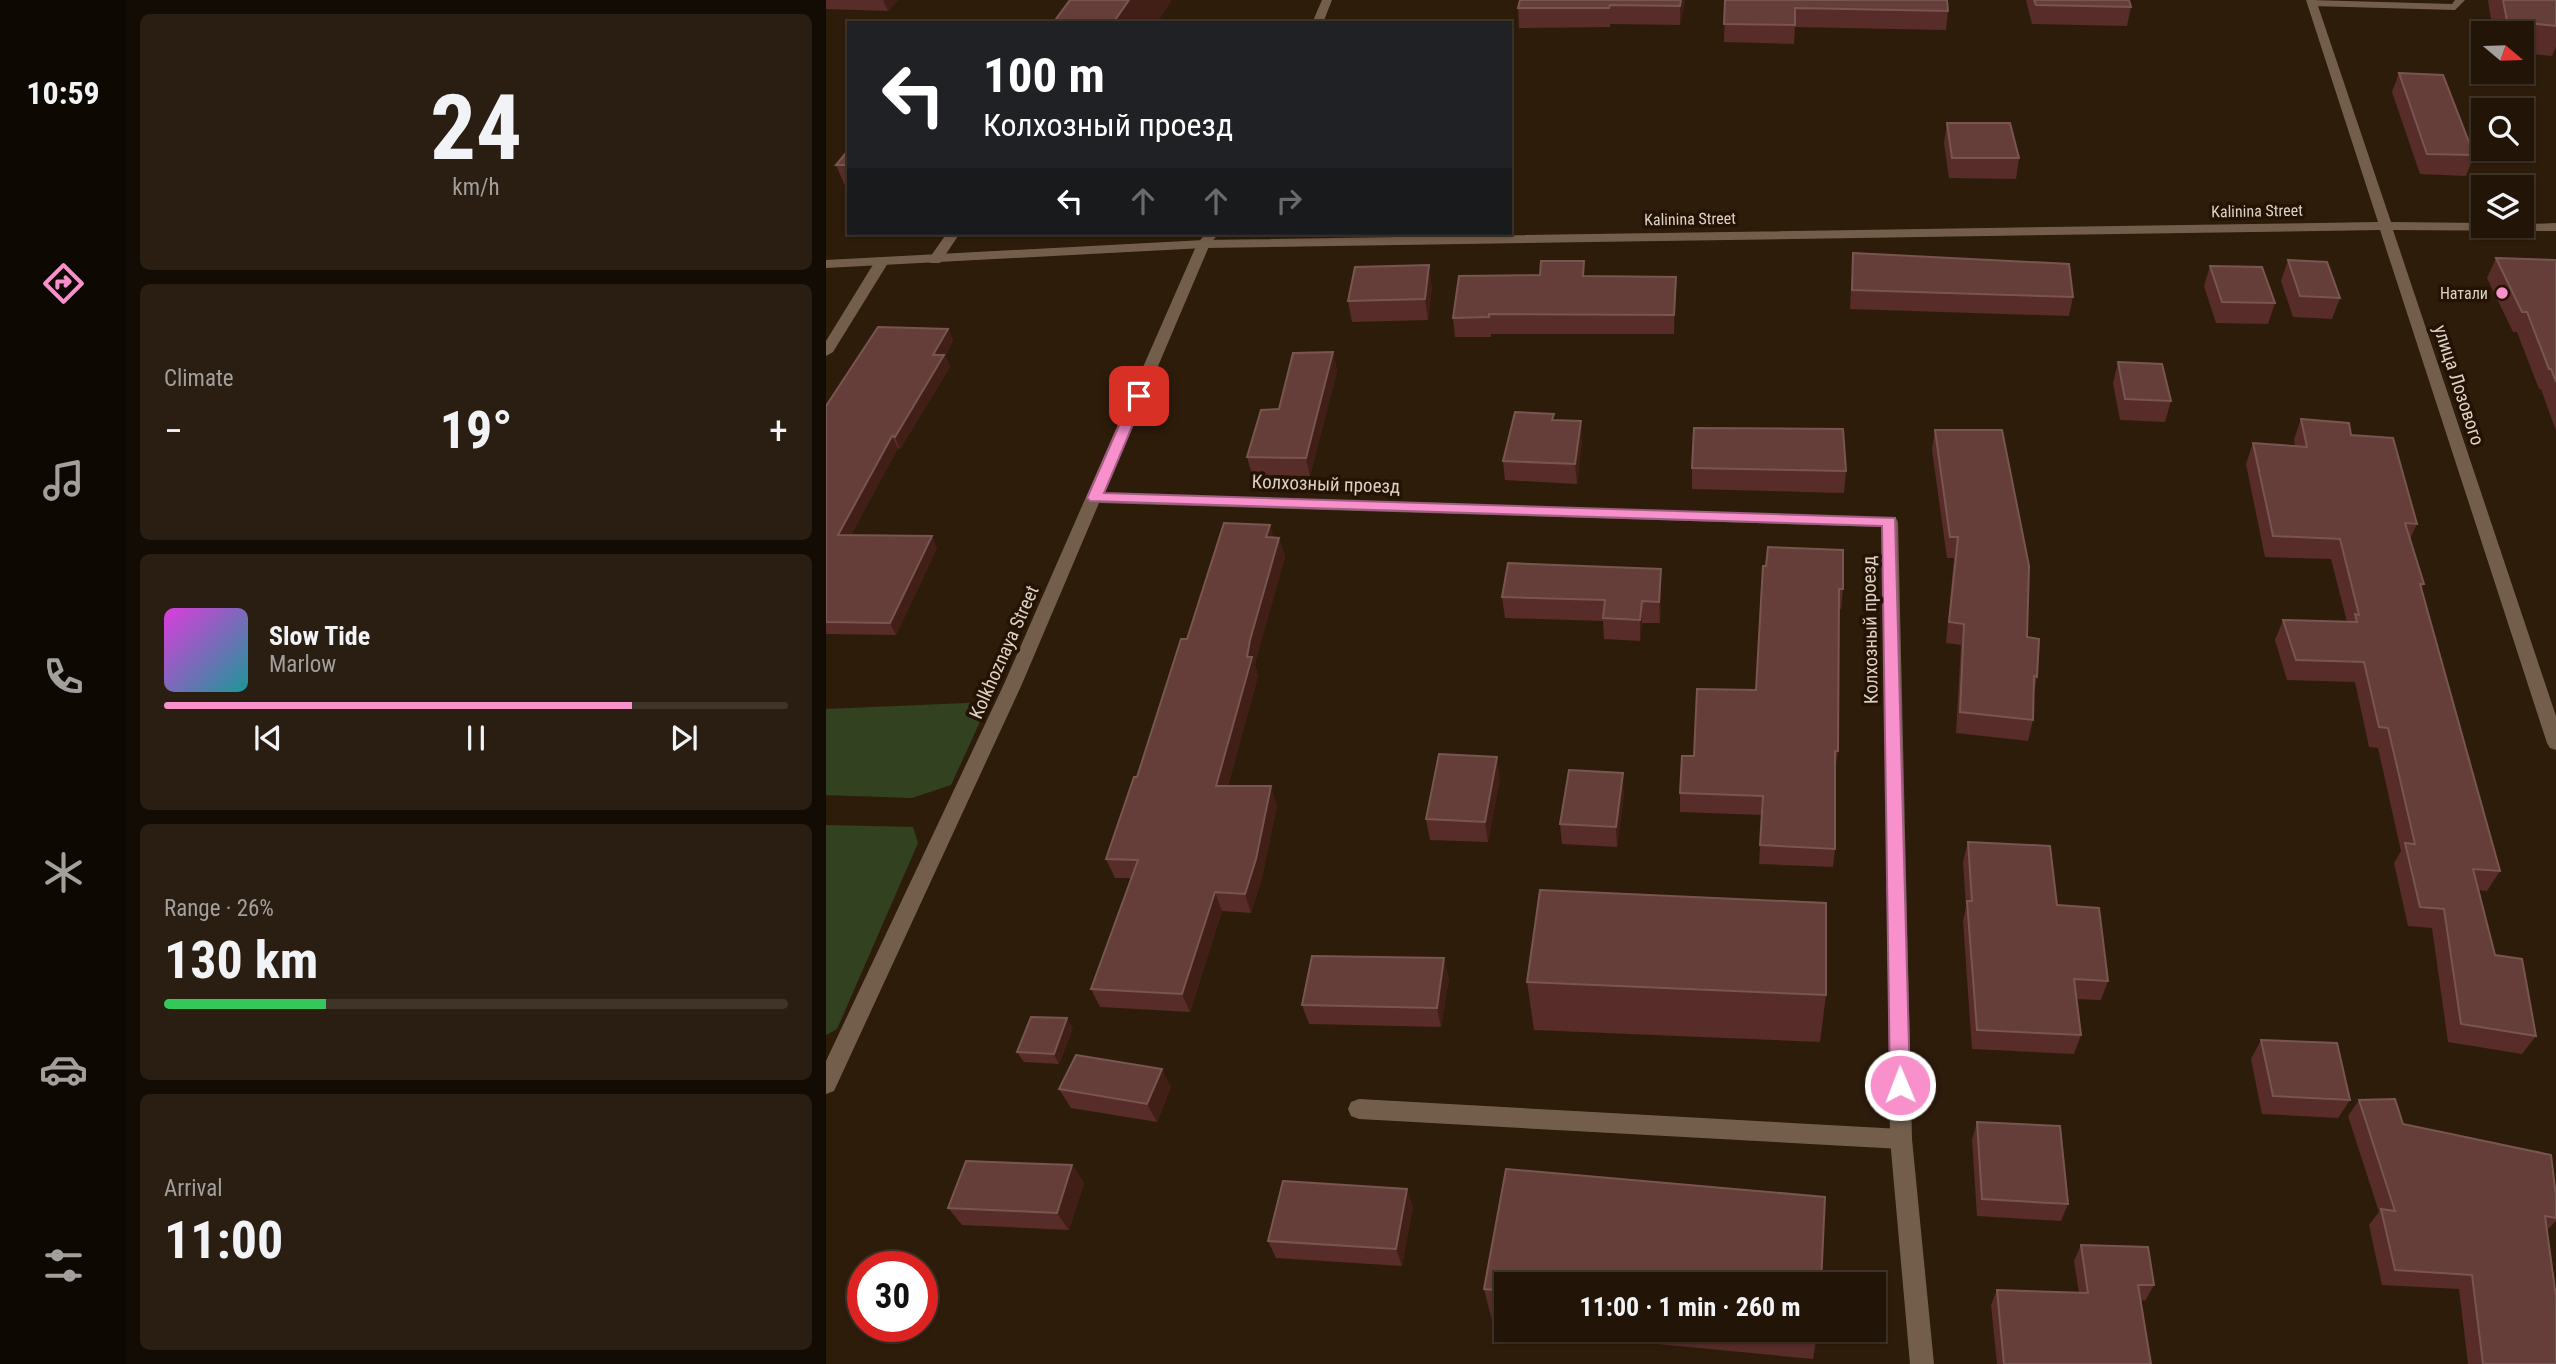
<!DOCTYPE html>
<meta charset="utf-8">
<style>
body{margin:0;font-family:"Roboto Condensed",sans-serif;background:#2a1e12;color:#f1f3f6;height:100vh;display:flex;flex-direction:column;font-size:26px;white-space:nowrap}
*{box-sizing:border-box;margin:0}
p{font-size:23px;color:#a29f9c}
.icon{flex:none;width:38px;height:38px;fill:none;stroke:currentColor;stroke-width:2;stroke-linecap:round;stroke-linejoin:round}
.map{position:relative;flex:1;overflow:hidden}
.panel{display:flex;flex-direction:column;gap:14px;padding:14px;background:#130c04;width:700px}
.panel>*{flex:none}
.hud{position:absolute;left:21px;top:21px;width:665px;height:214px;border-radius:0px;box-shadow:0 2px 5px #0004,0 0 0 2px #3f3429;background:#202124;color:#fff;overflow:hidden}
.needle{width:46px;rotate:109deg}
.controls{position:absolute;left:1645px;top:21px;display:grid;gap:14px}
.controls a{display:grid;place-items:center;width:63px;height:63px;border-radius:0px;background:#221508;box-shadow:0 2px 5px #0004,0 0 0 2px #3f3429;font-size:35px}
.speed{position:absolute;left:21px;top:1251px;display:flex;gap:14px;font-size:35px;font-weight:700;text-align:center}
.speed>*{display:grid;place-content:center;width:91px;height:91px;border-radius:50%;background:#221508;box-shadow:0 2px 5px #0004,0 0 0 2px #3f3429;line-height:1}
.speed .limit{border:10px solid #d22;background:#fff;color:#111}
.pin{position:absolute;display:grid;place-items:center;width:60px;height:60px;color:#fff;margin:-30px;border-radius:14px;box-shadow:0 4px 10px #0006}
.me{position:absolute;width:77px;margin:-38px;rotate:359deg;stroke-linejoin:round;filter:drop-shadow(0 0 5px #0008)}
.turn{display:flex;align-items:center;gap:24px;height:147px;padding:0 21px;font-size:32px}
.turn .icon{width:91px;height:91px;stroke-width:2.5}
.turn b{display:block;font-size:49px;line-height:60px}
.lanes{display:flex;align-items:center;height:66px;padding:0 21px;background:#0003;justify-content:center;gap:35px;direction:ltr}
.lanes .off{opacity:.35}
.big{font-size:52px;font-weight:700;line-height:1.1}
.panel .tile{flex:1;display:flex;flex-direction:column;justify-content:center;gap:10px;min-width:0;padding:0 24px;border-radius:10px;background:#2a1e12}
.panel .dial{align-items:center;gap:0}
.dial b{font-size:91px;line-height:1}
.song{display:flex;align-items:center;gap:21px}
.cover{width:84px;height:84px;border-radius:10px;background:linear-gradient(135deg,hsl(300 70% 55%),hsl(180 70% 35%))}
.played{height:7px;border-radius:4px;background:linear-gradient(90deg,#f890cb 75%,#3f3429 75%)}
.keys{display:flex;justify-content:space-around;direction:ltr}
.heat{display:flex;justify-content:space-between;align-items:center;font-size:38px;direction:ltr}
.charge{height:10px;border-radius:5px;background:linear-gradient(90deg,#34c759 26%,#3f3429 0)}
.trip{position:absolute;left:668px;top:1272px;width:392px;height:70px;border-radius:0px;background:#221508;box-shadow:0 2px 5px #0004,0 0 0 2px #3f3429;font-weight:700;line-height:70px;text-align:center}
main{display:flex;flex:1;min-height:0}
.tabs{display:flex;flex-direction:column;width:126px;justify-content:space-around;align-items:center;background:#0e0803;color:#a29f9c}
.tabs .icon{width:49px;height:49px}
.tabs .active{color:#f890cb}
.tabs b{font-size:32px;color:#f1f3f6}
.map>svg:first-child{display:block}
.green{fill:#324220}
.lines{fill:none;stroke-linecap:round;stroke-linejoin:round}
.service{fill:#735e4c;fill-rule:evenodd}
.minor{fill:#735e4c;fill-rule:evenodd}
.tertiary{fill:#735e4c;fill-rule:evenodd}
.wall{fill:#572c29}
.shaded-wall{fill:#411e16}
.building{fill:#653e3a;stroke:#785550;stroke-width:2}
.route{fill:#f890cb;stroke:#a15e84;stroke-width:2}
.poi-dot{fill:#f890cb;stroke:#241303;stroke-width:2.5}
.labels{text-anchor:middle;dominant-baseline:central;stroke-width:7;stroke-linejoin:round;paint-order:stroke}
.far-street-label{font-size:16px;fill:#ddd1c7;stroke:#241303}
.far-poi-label{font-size:16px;fill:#ddd1c7;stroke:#241303;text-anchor:end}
.street-label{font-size:19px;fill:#ddd1c7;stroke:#241303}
</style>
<main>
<nav class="tabs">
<b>10:59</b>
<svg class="icon active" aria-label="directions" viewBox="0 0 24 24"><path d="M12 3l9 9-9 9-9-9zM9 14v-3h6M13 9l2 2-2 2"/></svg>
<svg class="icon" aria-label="music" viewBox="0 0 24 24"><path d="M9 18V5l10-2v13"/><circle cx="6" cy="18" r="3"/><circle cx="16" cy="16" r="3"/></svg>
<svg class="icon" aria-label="phone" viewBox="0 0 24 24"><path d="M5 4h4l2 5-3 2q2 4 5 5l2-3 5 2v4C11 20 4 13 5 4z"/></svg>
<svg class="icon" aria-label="climate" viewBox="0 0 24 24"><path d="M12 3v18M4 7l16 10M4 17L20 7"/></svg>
<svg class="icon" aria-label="car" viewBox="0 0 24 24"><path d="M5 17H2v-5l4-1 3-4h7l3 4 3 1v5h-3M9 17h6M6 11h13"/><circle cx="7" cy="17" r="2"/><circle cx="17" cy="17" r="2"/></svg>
<svg class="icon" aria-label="filters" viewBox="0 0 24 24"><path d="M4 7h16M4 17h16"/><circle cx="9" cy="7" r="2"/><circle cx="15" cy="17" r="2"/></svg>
</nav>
<section class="panel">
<div class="tile dial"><b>24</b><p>km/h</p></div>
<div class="tile"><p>Climate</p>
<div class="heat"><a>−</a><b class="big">19°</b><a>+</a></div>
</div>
<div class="tile">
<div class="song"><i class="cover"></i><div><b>Slow Tide</b><p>Marlow</p></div></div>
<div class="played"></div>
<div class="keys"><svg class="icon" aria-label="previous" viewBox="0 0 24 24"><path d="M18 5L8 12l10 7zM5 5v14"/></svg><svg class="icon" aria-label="pause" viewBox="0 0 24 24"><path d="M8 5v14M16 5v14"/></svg><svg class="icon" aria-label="next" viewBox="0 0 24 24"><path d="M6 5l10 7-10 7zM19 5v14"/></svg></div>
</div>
<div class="tile"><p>Range · 26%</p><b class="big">130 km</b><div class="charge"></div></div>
<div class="tile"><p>Arrival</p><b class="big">11:00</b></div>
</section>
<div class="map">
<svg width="1730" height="1364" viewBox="0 0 1730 1364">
<rect width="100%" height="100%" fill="#2e1c0b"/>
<g class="green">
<path d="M163,702l-38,83 -39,13 -86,-3v-86z"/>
<path d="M0,825l87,2 5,16 -81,186 -11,6z"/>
</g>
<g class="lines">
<g class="service">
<path d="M1485,0l141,4 3,-4h10l-10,10 -143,-4 -5,-3z"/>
<path d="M121,233h13l-20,30h-10l-2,-3z"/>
<path d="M533,1099l542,30 8,3 3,7 -3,7 -8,3 -542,-30 -8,-3 -3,-7 3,-7z"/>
</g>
<g class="minor">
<path d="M496,0h10l-9,23h-11z"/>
<path d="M380,233h13l-9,11 -106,249 792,25 2,4 14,617 22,225h-24l-20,-225 -8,-612 -783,-24 -77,181 -188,407 -8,3v-33l178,-377 193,-440z"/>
<path d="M55,259l7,4 -55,89 -7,4v-15l48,-78z"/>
</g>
<path class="tertiary" d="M1480,0h10l75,222 92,1v3l73,-3v8l-163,-1 163,486v34l-6,-2 -3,-5 -167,-513 -1176,18 -378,20v-8l378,-20 1174,-18z"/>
</g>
<g class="wall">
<path d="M0,0h72l-10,11 -62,-2z"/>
<path d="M859,0l-5,25 -70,-1v3l-91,1 -1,-20z"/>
<path d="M899,0l223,11 -2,19 -151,-3 -1,17 -70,-2z"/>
<path d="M1200,0h103l2,7 -4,19 -95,-2z"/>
<path d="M1662,0h68v47l-4,9 -30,-3v-20h-29z"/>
<path d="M1573,73l75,82 -8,21 -46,-2 -28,-82z"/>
<path d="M1121,123l72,35 -3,21 -67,-1 -5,-35z"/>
<path d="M23,149v46l-13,-30z"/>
<path d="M1027,253l220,44 -4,19 -219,-7z"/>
<path d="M1670,258l60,2v171l-15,-42h-2l-22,-57h-4l-26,-54z"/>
<path d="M1462,260l52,38 -8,21 -39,-2 -12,-36z"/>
<path d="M1384,266l65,37 -7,21 -52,-1 -12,-37z"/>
<path d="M759,276l91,1 -2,57h-183v3h-36l-2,-19z"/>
<path d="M606,286l-4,34 -76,2 -4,-21z"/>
<path d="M122,329l5,12 -8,15 5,11 -50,82 -2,-1 -47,87 86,13 -41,87 -70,-1v-228z"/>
<path d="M507,352l4,19 -27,105 -58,-1 -5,-18 32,-48z"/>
<path d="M1292,362l53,39 -6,21 -45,-2 -7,-37z"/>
<path d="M1475,419l50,16 66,89 -7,15 14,45 -3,5 79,282 -13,20 -8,-1 16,65 41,81 -14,18 -74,-12 -16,-114 -24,-2 -14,-63 7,-12 -23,-103 -9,-1 -14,-65 -68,-2 -12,-40 8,-20 64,2 -16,-63 -66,-2 -19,-93 7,-21 42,3 -1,-7z"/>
<path d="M728,420l28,20 -5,44 -72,-4 -2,-19z"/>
<path d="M1109,430l92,207 10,40 -3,16 -1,27 -5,21 -72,-8 5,-88 -15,-2 8,-85h-7l-15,-108z"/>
<path d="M866,468l154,3 -2,22 -152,-4z"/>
<path d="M444,525l3,13h6l6,19 -29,102 -1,6 3,11 -30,110 49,19 -15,73 -11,35 -29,-2 -32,101 -90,-5 -9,-18 41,-111h-17l-9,-19 81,-220z"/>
<path d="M940,566l77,23 -2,20h-2l-1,142 -3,19v79l-2,18 -74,-3 3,-49 -82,-3v-19l14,-37 62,-66z"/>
<path d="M835,590l-1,33h-18l-2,18 -36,-2 -1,-18 -98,-3 -3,-21z"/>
<path d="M674,778l-12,64 -58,-2 -4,-21z"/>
<path d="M798,793l-7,54 -55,-3 -2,-20z"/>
<path d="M1142,842l89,63 51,76 -7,19 -24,-1 4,36 -7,19 -102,-5 -9,-128 3,-14 -3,-45z"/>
<path d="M623,978l-8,49 -132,-3 -7,-19z"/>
<path d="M701,982l299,13 -6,47 -286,-12z"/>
<path d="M247,1028l-14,36 -35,-2 -7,-10z"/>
<path d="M1435,1040l89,60 -12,18 -76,-4 -11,-55z"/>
<path d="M345,1087l-14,35 -86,-14 -12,-19z"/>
<path d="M1533,1100l44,24 153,72v25l-9,9 9,134h-88l-9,-75 -77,-4 -13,-60 10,-13 -31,-96z"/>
<path d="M1151,1122l91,82 -7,17 -84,-5 -5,-76z"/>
<path d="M246,1165l12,18 -15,47 -107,-5 -14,-17z"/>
<path d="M587,1206l-11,60 -126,-8 -8,-17z"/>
<path d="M1255,1245l73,40 -9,16 -4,-1 10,64h-154l-6,-59 6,-15 82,3 -5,-32z"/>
<path d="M681,1284v46l-13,-2 -10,-39z"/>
<path d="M686,1330h306l-5,29z"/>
</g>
<g class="shaded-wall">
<path d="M57,0h15l-10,11z"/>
<path d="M303,0h43l-15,23h-44z"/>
<path d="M855,0h4l-5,25v-19z"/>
<path d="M603,265l3,21 -4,34 -3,-21z"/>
<path d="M850,277v20l-2,37v-19z"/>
<path d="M122,329l5,12 -8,15 5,11 -50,82 -5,-12 38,-82z"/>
<path d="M507,352l4,19 -27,105 -4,-18z"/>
<path d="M755,421l1,19 -5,44 -2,-20z"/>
<path d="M66,436l6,12 -53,99 -7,-12z"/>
<path d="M444,525l5,19 -9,-7z"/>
<path d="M106,536l5,12 -41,87 -6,-12z"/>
<path d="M453,538l6,19 -29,102 -1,6 3,11 -35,129 -7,-19 34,-146z"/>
<path d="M835,569v21l-1,33 -1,-21z"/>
<path d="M816,601v22l-2,18v-21z"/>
<path d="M671,757l3,21 -12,64 -3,-20z"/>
<path d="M797,773l1,20 -7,54 -1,-20z"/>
<path d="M445,786l6,19 -15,73 -11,35 -6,-19z"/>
<path d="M389,892l7,19 -32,101 -8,-18z"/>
<path d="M618,958l5,20 -8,49 -4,-19z"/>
<path d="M241,1018l6,10 -14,36 -5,-10z"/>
<path d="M336,1069l9,18 -14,35 -10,-18z"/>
<path d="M246,1165l12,18 -15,47 -12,-17z"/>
<path d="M581,1189l6,17 -11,60 -6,-17z"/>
</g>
<g class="building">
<path d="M244,0h59l-16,23h-60z"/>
<path d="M694,0h161l-1,6 -70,-1 -1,3h-91z"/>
<path d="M899,0h222l1,11 -153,-3v17l-71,-1z"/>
<path d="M1208,0h95l2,7 -95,-2z"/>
<path d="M1677,0h53v26l-49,-5z"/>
<path d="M1573,73l44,2 31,80 -47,-1z"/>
<path d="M1121,123h63l9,35h-67z"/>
<path d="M23,149v16h-13z"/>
<path d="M1027,253l216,11 4,33 -221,-7z"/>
<path d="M1670,258l60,2v122l-5,-13h-2l-22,-57h-5z"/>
<path d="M1462,260l39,2 13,36 -40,-2z"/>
<path d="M715,261h43l-1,15 93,1 -2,38 -185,-1v3l-36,1 6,-42 81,-1z"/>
<path d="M603,265l-4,34 -77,2 7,-34z"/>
<path d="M1384,266l52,1 13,36 -53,-1z"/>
<path d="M52,327l70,2 -15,26h11l-49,82 -3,-1 -54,99 94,1 -42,87 -64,-1v-216z"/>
<path d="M507,352l-27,106 -59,-1 14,-47 18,-1 14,-56z"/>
<path d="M1292,362l44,2 9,37 -46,-2z"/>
<path d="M689,412l39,2 -2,6 29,1 -6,43 -72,-3z"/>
<path d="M1475,419l48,4 2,12 42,3 24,86 -12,-1 19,61h-4l80,287 -27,-2 22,86 27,4 14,77 -75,-12 -17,-115 -24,-2 -15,-64 10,1 -27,-116 -9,-1 -15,-65 -68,-2 -13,-40 74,2 -2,-8 4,1 -19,-76 -67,-3 -20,-93 54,4z"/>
<path d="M868,428l149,1 3,42 -154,-3z"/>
<path d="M1109,430h67l27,136 -2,71 12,2 -2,38 -3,-1 -1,44 -73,-8 4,-88 -15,-2 9,-85h-8z"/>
<path d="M398,523l46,2 -4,12 13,1 -29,102 -3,17h5l-36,129h55l-15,73 -11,35 -30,-2 -33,102 -91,-5 47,-129 -32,-1 28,-82h3l44,-138h6z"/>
<path d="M942,547l75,3v39h-4l-1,162h-3v98l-75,-4 3,-49 -83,-3 2,-37h12l3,-67 59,1 7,-124h3z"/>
<path d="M682,563l153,6 -2,33 -17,-1 -2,19 -37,-2 2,-18 -103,-3z"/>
<path d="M613,754l58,3 -12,65 -59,-3z"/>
<path d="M743,770l54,3 -7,54 -56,-3z"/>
<path d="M1142,842l82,4 7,59 42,3 9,73 -34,-2 7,56 -104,-5 -10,-129h5z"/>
<path d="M714,890l286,13v92l-299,-13z"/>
<path d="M486,956l132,2 -7,50 -135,-3z"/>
<path d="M205,1017l36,1 -13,36 -37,-2z"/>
<path d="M1435,1040l76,3 13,57 -77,-4z"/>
<path d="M250,1055l86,14 -15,35 -88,-15z"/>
<path d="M1569,1099l8,25 148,31 5,41v22l-11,-2 11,81v67h-73l-11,-89 -77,-5 -14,-61 14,2 -36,-111z"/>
<path d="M1151,1122l83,4 8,78 -86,-5z"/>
<path d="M140,1161l106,4 -15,48 -109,-5z"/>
<path d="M680,1169l319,28 -4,87h-314v7l-23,-2z"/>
<path d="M457,1181l124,8 -11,60 -128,-8z"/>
<path d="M1255,1245l67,2 6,38h-16l13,79h-147l-7,-74 91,3z"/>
</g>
<path class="route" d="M313,392l6,4 -41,97 791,25 15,567 -3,6 -7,3 -7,-3 -3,-6 -8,-559 -792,-25 -3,-3 45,-102z"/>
<circle class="poi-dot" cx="1676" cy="293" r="7"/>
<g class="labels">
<g class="far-street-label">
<text transform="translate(1431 211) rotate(-1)">Kalinina Street</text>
<text transform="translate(864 219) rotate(-1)">Kalinina Street</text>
</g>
<g class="far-poi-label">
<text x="1662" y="293">Натали</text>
</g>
<g class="street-label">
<text transform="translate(1633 385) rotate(72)">улица Лозового</text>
<text transform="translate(500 484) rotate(2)">Колхозный проезд</text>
<text transform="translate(1044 630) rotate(-91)">Колхозный проезд</text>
<text transform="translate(178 652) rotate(-66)">Kolkhoznaya Street</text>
</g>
</g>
</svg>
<div class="controls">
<a><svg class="needle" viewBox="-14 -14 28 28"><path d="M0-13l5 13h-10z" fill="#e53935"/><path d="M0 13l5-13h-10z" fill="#a29f9c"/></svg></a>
<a><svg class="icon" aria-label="search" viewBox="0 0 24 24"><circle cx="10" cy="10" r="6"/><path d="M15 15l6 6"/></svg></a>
<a><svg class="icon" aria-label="layers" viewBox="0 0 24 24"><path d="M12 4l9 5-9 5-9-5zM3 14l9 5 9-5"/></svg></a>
</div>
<div class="speed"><div class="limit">30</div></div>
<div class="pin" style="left:313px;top:396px;background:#d93025"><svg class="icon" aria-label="arrive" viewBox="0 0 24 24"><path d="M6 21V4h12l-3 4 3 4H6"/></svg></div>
<svg class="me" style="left:1074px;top:1085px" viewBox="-20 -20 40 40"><circle r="17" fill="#f890cb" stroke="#fff" stroke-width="3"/><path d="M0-11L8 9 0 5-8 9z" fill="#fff"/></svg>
<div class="trip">11:00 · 1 min · 260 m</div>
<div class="hud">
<div class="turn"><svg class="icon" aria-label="left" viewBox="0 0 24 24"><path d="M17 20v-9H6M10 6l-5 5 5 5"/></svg><div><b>100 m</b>Колхозный проезд</div></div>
<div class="lanes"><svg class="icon" aria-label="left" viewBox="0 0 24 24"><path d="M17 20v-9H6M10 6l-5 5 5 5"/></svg><svg class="icon off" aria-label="ahead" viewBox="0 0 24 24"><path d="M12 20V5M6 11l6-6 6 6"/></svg><svg class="icon off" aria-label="ahead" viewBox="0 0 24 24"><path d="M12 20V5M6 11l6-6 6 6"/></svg><svg class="icon off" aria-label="right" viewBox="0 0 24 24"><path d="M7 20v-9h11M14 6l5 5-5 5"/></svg></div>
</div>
</div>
</main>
